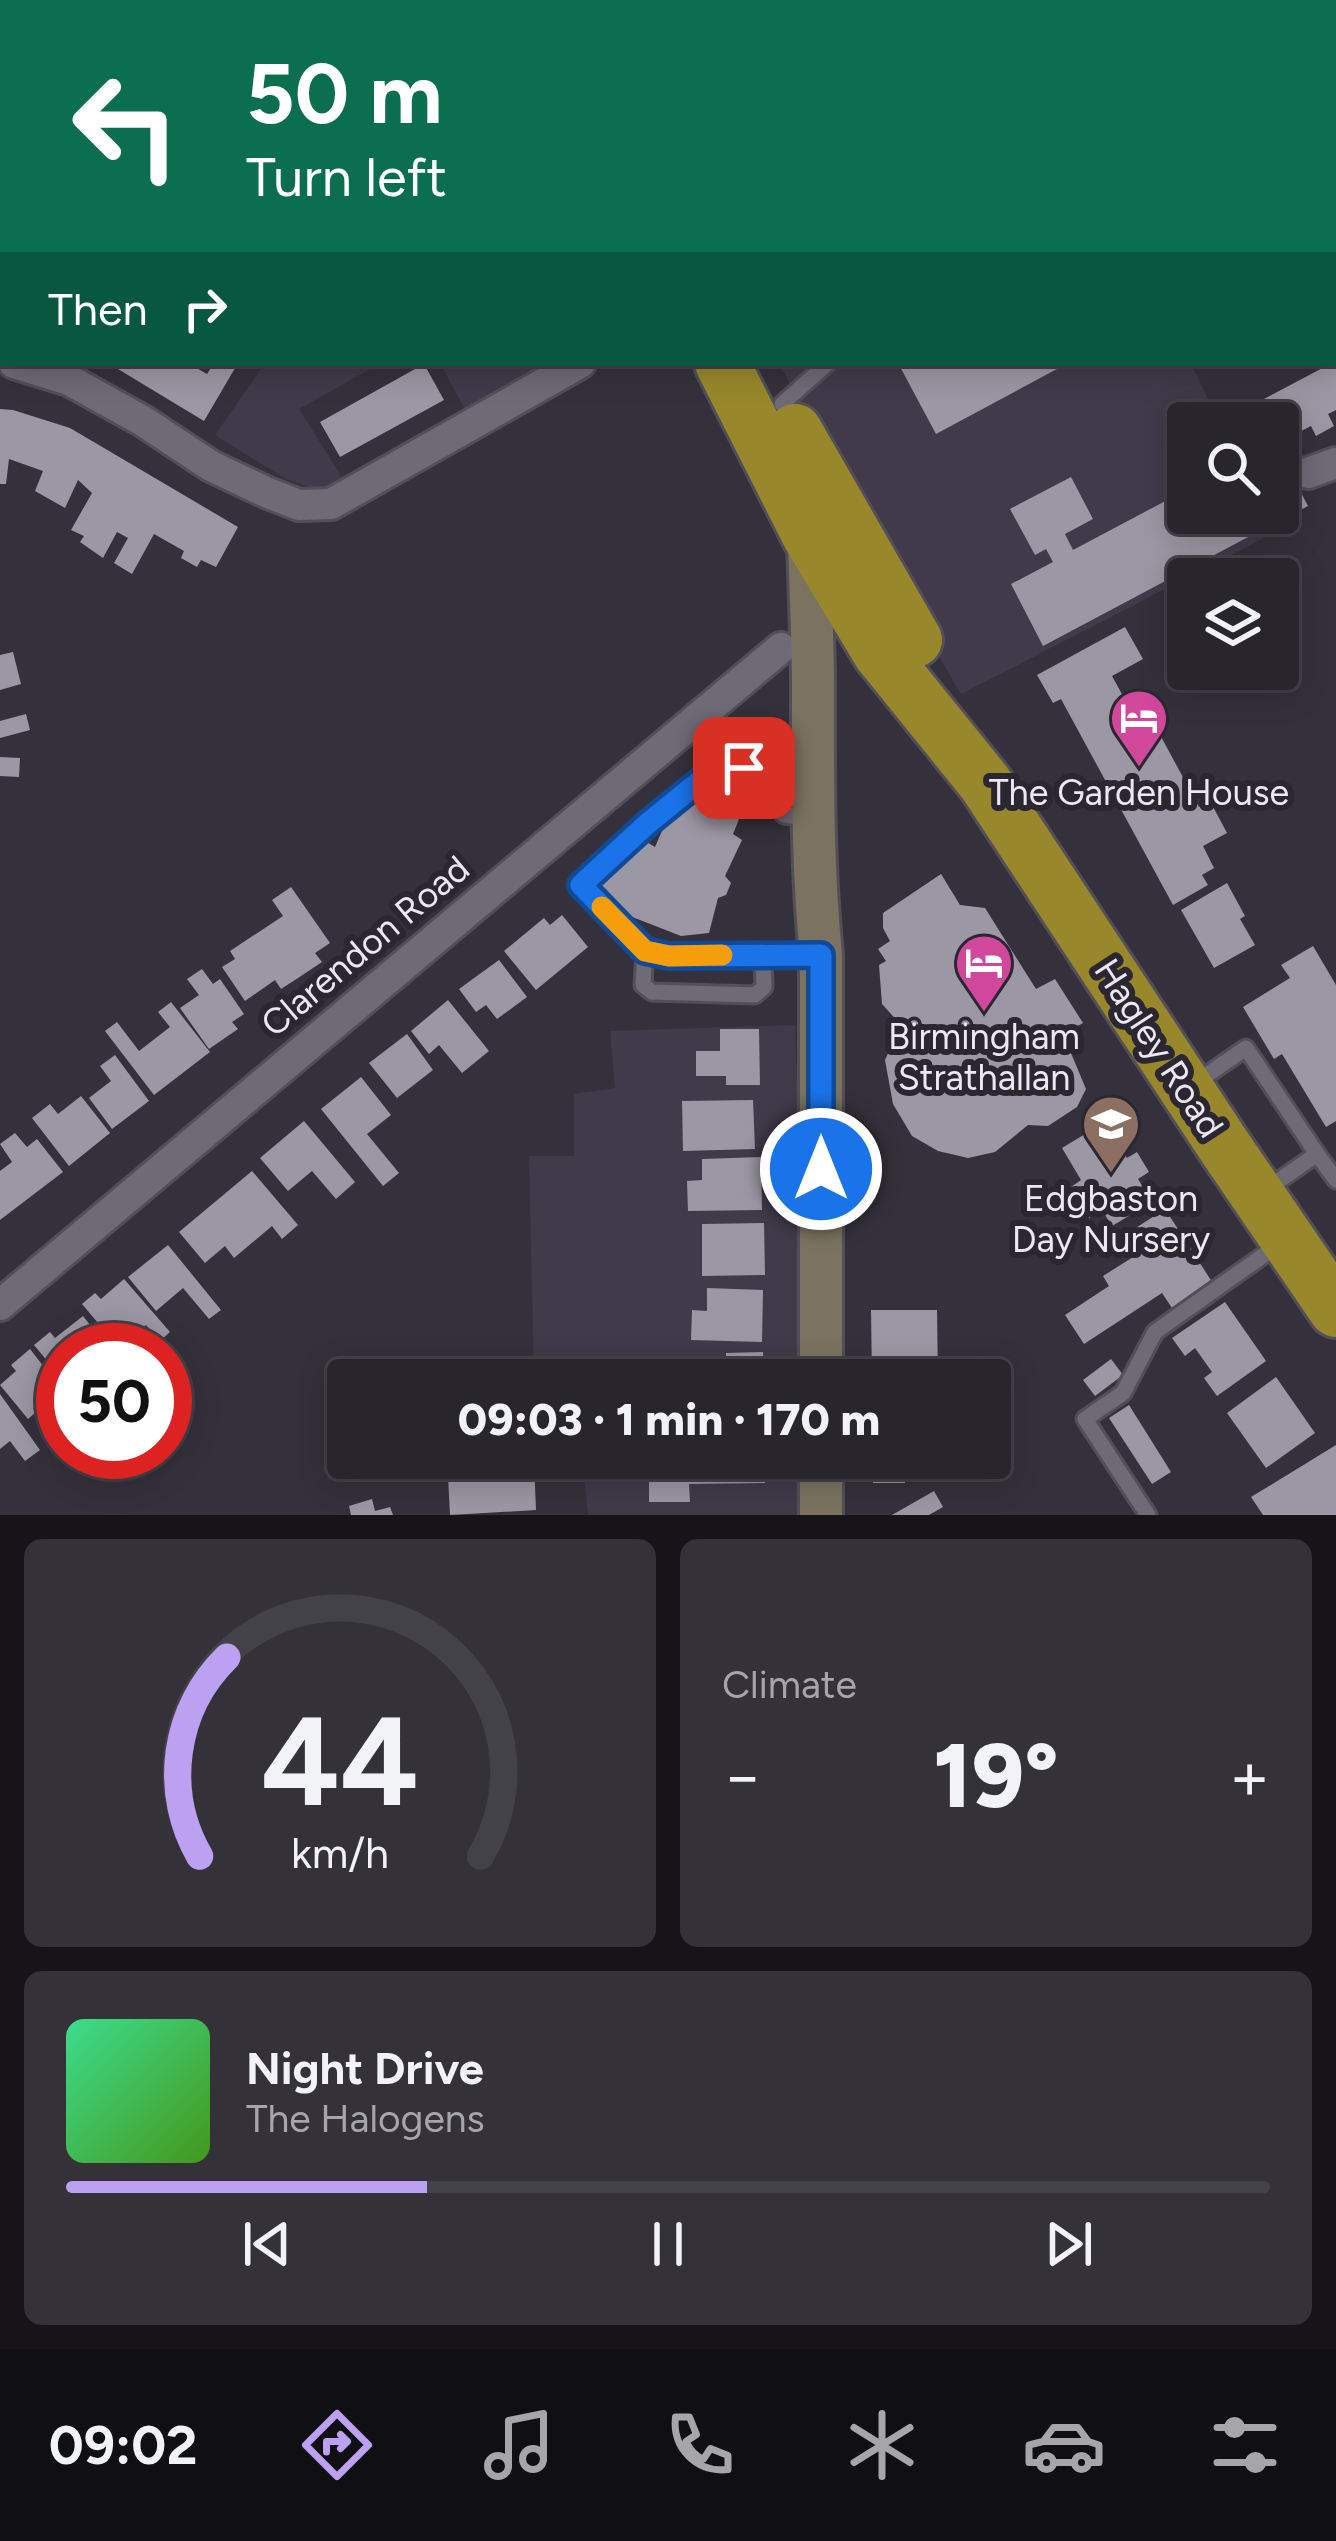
<!DOCTYPE html>
<meta charset="utf-8">
<style>
body{margin:0;font-family:Figtree,sans-serif;background:#343139;color:#f1f3f6;height:100vh;display:flex;flex-direction:column;font-size:45px;white-space:nowrap}
*{box-sizing:border-box;margin:0}
p{font-size:39px;color:#a5a5aa}
.icon{flex:none;width:66px;height:66px;fill:none;stroke:currentColor;stroke-width:2;stroke-linecap:round;stroke-linejoin:round}
.map{position:relative;height:1515px;overflow:hidden}
.drawer{display:flex;flex-direction:column;gap:24px;padding:24px;background:#161419;flex:1}
.drawer>*{flex:none}
.top-card{position:absolute;left:0px;top:0px;width:1338px;height:366px;box-shadow:0 6px 30px #0003,0 0 0 3px #444249;background:#0b6e4f;color:#fff;overflow:hidden}
.controls{position:absolute;left:1167px;top:402px;display:grid;gap:24px}
.controls a{display:grid;place-items:center;width:132px;height:132px;border-radius:12px;background:#28252d;box-shadow:0 6px 30px #0003,0 0 0 3px #444249;font-size:60px}
.speed{position:absolute;left:36px;top:1323px;display:flex;gap:24px;font-size:60px;font-weight:700;text-align:center}
.speed>*{display:grid;place-content:center;width:156px;height:156px;border-radius:50%;background:#28252d;box-shadow:0 6px 30px #0003,0 0 0 3px #444249;line-height:1}
.speed .limit{border:18px solid #d22;background:#fff;color:#111}
.pin{position:absolute;display:grid;place-items:center;width:102px;height:102px;color:#fff;margin:-51px;border-radius:24px;box-shadow:0 6px 18px #0006}
.me{position:absolute;width:132px;margin:-66px;rotate:0deg;stroke-linejoin:round;filter:drop-shadow(0 0 9px #0008)}
.turn{display:flex;align-items:center;gap:42px;height:252px;padding:0 48px;font-size:54px}
.turn .icon{width:156px;height:156px;stroke-width:2.5}
.turn b{display:block;font-size:84px;line-height:102px}
.then{display:flex;align-items:center;height:114px;padding:0 48px;background:#0003;gap:24px;font-size:45px}
.big{font-size:90px;font-weight:800;line-height:1.1}
.drawer .widget{flex:1;display:flex;flex-direction:column;justify-content:center;gap:18px;min-width:0;padding:0 42px;border-radius:18px;background:#343139}
.drawer .dial{align-items:center;gap:0}
.dial svg{height:312px;overflow:visible;fill:none;stroke:#444249;stroke-width:7;stroke-linecap:round;text-anchor:middle}
.dial text{fill:#f1f3f6;stroke:none}
.song{display:flex;align-items:center;gap:36px}
.cover{width:144px;height:144px;border-radius:18px;background:linear-gradient(135deg,hsl(150 70% 55%),hsl(100 70% 35%))}
.played{height:12px;border-radius:6px;background:linear-gradient(90deg,#bca0f2 30%,#444249 30%)}
.keys{display:flex;justify-content:space-around;direction:ltr}
.heat{display:flex;justify-content:space-between;align-items:center;font-size:66px;direction:ltr}
.drawer .tiles{flex:1;display:grid;gap:24px;grid-template-columns:1fr 1fr}
.widget:last-child{grid-column:span 2}
.trip{position:absolute;left:327px;top:1359px;width:684px;height:120px;border-radius:12px;background:#28252d;box-shadow:0 6px 30px #0003,0 0 0 3px #444249;font-weight:800;line-height:120px;text-align:center}
.tabs{display:flex;height:192px;justify-content:space-around;align-items:center;background:#100f12;color:#a5a5aa}
.tabs .icon{width:84px;height:84px}
.tabs .active{color:#bca0f2}
.tabs b{font-size:54px;color:#f1f3f6}
.map>svg:first-child{display:block}
.built{fill:#403a4a}
.building{fill:#9c97a4}
.lines{fill:none;stroke-linecap:round;stroke-linejoin:round}
.lane-casing{stroke:#534f58;stroke-width:21}
.street-casing{stroke:#534f58;stroke-width:36}
.secondary-casing{stroke:#534f58;stroke-width:48}
.highway-casing{stroke:#534f58;stroke-width:60}
.lane{stroke:#6e6a76;stroke-width:15}
.street{stroke:#6e6a76;stroke-width:30}
.secondary{stroke:#7b7360;stroke-width:42}
.highway{stroke:#98882b;stroke-width:54}
.route-casing{stroke:#114b97;stroke-width:30}
.route{stroke:#1a73e8;stroke-width:21}
.slow{stroke:#f59e0b;stroke-width:21}
.labels{text-anchor:middle;dominant-baseline:central;stroke-width:12;stroke-linejoin:round;paint-order:stroke}
.poi-label{font-size:36px;fill:#ebe9f0;stroke:#2b2732}
.street-label{font-size:36px;fill:#ebe9f0;stroke:#2b2732}
</style>
<div class="map">
<svg width="1336" height="1515" viewBox="0 0 1336 1515">
<rect width="100%" height="100%" fill="#35313c"/>
<g class="built">
<path d="M638,0h396l1,3h-396z"/>
<path d="M261,363h120l-82,46 46,73 -19,11 -40,-14 -71,-44 48,-69z"/>
<path d="M440,363h122l-94,52z"/>
<path d="M779,363h412l28,60h-31v90h74l10,21 -311,160 -70,-118z"/>
<path d="M795,1025l6,167 -1,188h-266l-5,-224h45v-62l41,-6 -5,-57z"/>
<path d="M582,1458h217l-1,57h-210z"/>
</g>
<g class="building">
<path d="M108,363h80l19,11 7,-11h24l-34,58z"/>
<path d="M898,363h170l-132,71z"/>
<path d="M1332,363h4v47l-8,4 6,12 -18,10 -5,-10 -33,17v-20h-42l-4,-7z"/>
<path d="M424,364l20,36 -104,57 -20,-35z"/>
<path d="M0,409l13,1 57,18 168,99 -22,40 -15,-7 -4,7 -16,-9 3,-7 -30,-17 -22,40 -18,-11 14,-25 -11,-6 -14,26 -23,-16 4,-6 -13,-6 21,-37 -14,-13 -13,28 -30,-17 8,-20 -34,-12 -3,25h-6z"/>
<path d="M1278,449l30,57 -21,11 -9,-16z"/>
<path d="M1071,477l22,42 -28,15 8,16 115,-61v24h52l12,22 -209,111 -32,-62 42,-22 -7,-13 -11,6 -25,-46z"/>
<path d="M1125,627l18,32 -31,17 34,62 12,-7 41,76 11,-6 17,32 -24,13 11,22 -12,7 6,10 -35,20 -112,-206 -8,4 -16,-28z"/>
<path d="M13,652l8,32 -21,6v-35z"/>
<path d="M26,714l4,16 -30,8v-17z"/>
<path d="M0,757l20,1 -1,19 -19,-1z"/>
<path d="M706,787l38,20 -11,27 9,6 -17,36 6,7 -5,12 -8,3 -9,35 -28,3 -59,-23 -27,-34 50,-38 10,6 16,-37 21,-15 8,4z"/>
<path d="M941,874l19,31 25,3 51,81 19,-10 28,44 -20,11 23,55 -9,18 -29,19 -20,-1 -33,27 -27,6 -30,-7 -26,-15 -19,-32 -8,-44 16,-35 -19,-21 -3,-39 7,-4 -8,-12 12,-8 -7,-13v-15z"/>
<path d="M1227,883l18,33 -5,3 15,26 -41,23 -33,-58z"/>
<path d="M291,887l39,56 -15,10 7,9 -27,18 -14,9 -6,-9 -30,21 -23,-34 13,-8 -5,-8 53,-35 -11,-16z"/>
<path d="M562,915l26,32 -52,43 -32,-39 40,-33 6,7z"/>
<path d="M1313,946l23,39v136l-10,6 -44,-73 -8,5 -31,-52 47,-29 -9,-13z"/>
<path d="M499,960l28,37 -30,22 -11,-14 -10,7 -17,-23z"/>
<path d="M202,969l11,15 7,-5 24,35 -12,8 6,7 -29,20 -29,-41 19,-13 -12,-16z"/>
<path d="M448,1000l41,51 -27,22 -23,-28 -10,9 -18,-23z"/>
<path d="M171,1002l39,50 -56,43 -49,-64 12,-9 22,29 31,-24 -12,-15z"/>
<path d="M720,1029h39l1,56h-34v-9h-30v-25h24z"/>
<path d="M407,1034l26,36 -36,28 -28,-35z"/>
<path d="M115,1055l34,46 -37,28 -23,-31 22,-17 -11,-15z"/>
<path d="M361,1077l30,38 -24,19 32,39 -16,13 -62,-77z"/>
<path d="M81,1096l29,37 -41,33 -37,-48 18,-14 8,10z"/>
<path d="M753,1100l2,49 -72,2 -1,-50z"/>
<path d="M304,1121l51,61 -19,17 -24,-28 -24,20 -28,-33z"/>
<path d="M1105,1122l22,36 10,-6 12,20 -11,7 14,23 -40,24 -10,-16 -13,8 -18,-31 10,-7 -19,-32z"/>
<path d="M15,1133l12,14 10,-8 26,33 -63,48v-49l12,-9 -12,-18z"/>
<path d="M761,1157l1,53 -74,1 -1,-30 15,-1v-21z"/>
<path d="M252,1171l46,54 -16,14 -10,-13 -38,32 -9,-12 -20,17 -26,-31z"/>
<path d="M1165,1209l51,79 -40,26 -14,-21 -78,51 -19,-29 44,-29 -6,-10 38,-24 -13,-19z"/>
<path d="M764,1223l1,52 -63,1v-52z"/>
<path d="M168,1245l53,65 -12,9 -26,-31 -27,23 -28,-34z"/>
<path d="M124,1279l46,53 -10,9 -14,-16 -27,23 -37,-44 13,-11 6,6z"/>
<path d="M707,1288l56,2 -1,52 -71,-2 1,-30 15,1z"/>
<path d="M1225,1302l41,59 -49,35 -13,-18 8,-6 -17,-24 -10,8 -13,-18z"/>
<path d="M871,1310h66l1,70h-66z"/>
<path d="M83,1316l27,34h-47v30l-29,-35 16,-13 5,6z"/>
<path d="M30,1349l32,41 -13,10 14,17v7l-11,9 -17,-20 -7,6 -28,-34 16,-14 -5,-6z"/>
<path d="M763,1352l1,28h-66l-1,-12h29v-15z"/>
<path d="M1111,1359l12,16 -28,21 -12,-16z"/>
<path d="M1276,1377l39,56 -49,35 -39,-55z"/>
<path d="M0,1394l40,56 -15,11 -15,-20 -10,8z"/>
<path d="M1129,1405l42,67 -19,12 -43,-66z"/>
<path d="M1336,1445v70h-73l-12,-18z"/>
<path d="M447,1458h71v4h16l2,48 -86,5z"/>
<path d="M673,1458h92v25l-76,1 1,18h-41v-33h24z"/>
<path d="M873,1458h66v10l-34,1v14h-32z"/>
<path d="M934,1491l9,16 -14,8h-37z"/>
<path d="M372,1499l3,12 15,-4 3,8h-42l-2,-9z"/>
</g>
<g class="lines">
<defs>
<g id="lane">
<path d="M676,3v-3"/>
<path d="M782,404l46,-41"/>
<path d="M811,818l-27,-3 -40,-47 -22,-5 -75,61 -66,61 64,66 24,4h149"/>
<path d="M645,951l-2,34 9,7 103,3 9,-8 -1,-32"/>
<path d="M1195,1083l51,-35 71,106"/>
<path d="M1267,1189l50,-35 19,26"/>
<path d="M1148,1515l-63,-96 38,-26 32,-61 123,-87"/>
</g>
<g id="street">
<path d="M131,0l2,3"/>
<path d="M14,363l55,17 74,41 68,45 57,27 31,12 32,-1 249,-141"/>
<path d="M1308,473l28,-10"/>
<path d="M0,1305l781,-657"/>
</g>
<g id="secondary">
<path d="M809,536c1,50 4,100 4,150 0,90 -1,179 8,269v425"/>
<path d="M821,1458v57"/>
</g>
<g id="highway">
<path d="M565,0l2,3"/>
<path d="M607,0l1,3"/>
<path d="M722,363l87,172 71,118 105,130 239,363 112,164"/>
<path d="M795,431l120,209"/>
</g>
</defs>
<use href="#lane" class="lane-casing"/>
<use href="#street" class="street-casing"/>
<use href="#secondary" class="secondary-casing"/>
<use href="#highway" class="highway-casing"/>
<use href="#lane" class="lane"/>
<use href="#street" class="street"/>
<use href="#secondary" class="secondary"/>
<use href="#highway" class="highway"/>
</g>
<g class="lines">
<defs>
<path id="route" d="M744,768l-22,-5 -75,61 -66,61 64,66 24,5 152,-1v214"/>
</defs>
<use href="#route" class="route-casing"/>
<use href="#route" class="route"/>
<path class="slow" d="M602,907l43,44 24,5 53,-1"/>
</g>
<defs>
<symbol id="hotel-pin" viewBox="-11 -11 22 30"><path d="M0 17L-7.5 6A9.5 9.5 0 1 1 7.5 6Z" fill="#d1479c" stroke="#2b2732"/><path d="M-6-4.5h1.5V1H6V5H4.5V3h-9V5H-6ZM-4 0a1.8 1.8 0 1 1 3.6 0ZM.5 0V-2.5h3Q6-2.5 6 0Z" fill="#fff"/></symbol>
<symbol id="school-pin" viewBox="-11 -11 22 30"><path d="M0 17L-7.5 6A9.5 9.5 0 1 1 7.5 6Z" fill="#8d6e63" stroke="#2b2732"/><path d="M0-5L7-2L0 1L-7-2ZM-4 1L0 2.5L4 1V4Q0 6-4 4Z" fill="#fff"/></symbol>
</defs>
<g fill-rule="evenodd">
<use href="#hotel-pin" x="1106" y="685" width="66" height="90"/>
<use href="#hotel-pin" x="951" y="930" width="66" height="90"/>
<use href="#school-pin" x="1078" y="1091" width="66" height="90"/>
</g>
<g class="labels">
<g class="poi-label">
<text x="1139" y="792">The Garden House</text>
<text x="984" y="1036">Birmingham<tspan x="984" dy="41">Strathallan</tspan></text>
<text x="1111" y="1198">Edgbaston<tspan x="1111" dy="41">Day Nursery</tspan></text>
</g>
<g class="street-label">
<text transform="translate(365 946) rotate(-40)">Clarendon Road</text>
<text transform="translate(1159 1048) rotate(57)">Hagley Road</text>
</g>
</g>
</svg>
<div class="controls">
<a><svg class="icon" aria-label="search" viewBox="0 0 24 24"><circle cx="10" cy="10" r="6"/><path d="M15 15l6 6"/></svg></a>
<a><svg class="icon" aria-label="layers" viewBox="0 0 24 24"><path d="M12 4l9 5-9 5-9-5zM3 14l9 5 9-5"/></svg></a>
</div>
<div class="speed"><div class="limit">50</div></div>
<div class="pin" style="left:744px;top:768px;background:#d93025"><svg class="icon" aria-label="arrive" viewBox="0 0 24 24"><path d="M6 21V4h12l-3 4 3 4H6"/></svg></div>
<svg class="me" style="left:821px;top:1169px" viewBox="-20 -20 40 40"><circle r="17" fill="#1a73e8" stroke="#fff" stroke-width="3"/><path d="M0-11L8 9 0 5-8 9z" fill="#fff"/></svg>
<div class="trip">09:03 · 1 min · 170 m</div>
<div class="top-card">
<div class="turn"><svg class="icon" aria-label="left" viewBox="0 0 24 24"><path d="M17 20v-9H6M10 6l-5 5 5 5"/></svg><div><b>50 m</b>Turn left</div></div>
<div class="then">Then<svg class="icon" aria-label="right" viewBox="0 0 24 24"><path d="M7 20v-9h11M14 6l5 5-5 5"/></svg></div>
</div>
</div>
<section class="drawer">
<div class="tiles">
<div class="widget dial"><svg viewBox="0 0 100 80">
<path d="M14 69A42 42 0 1 1 86 69"/>
<path d="M14 69A42 42 0 0 1 21 18" stroke="#bca0f2"/>
<text x="50" y="56" font-size="32" font-weight="700">44</text>
<text x="50" y="72" font-size="11">km/h</text>
</svg></div>
<div class="widget"><p>Climate</p>
<div class="heat"><a>−</a><b class="big">19°</b><a>+</a></div>
</div>
<div class="widget">
<div class="song"><i class="cover"></i><div><b>Night Drive</b><p>The Halogens</p></div></div>
<div class="played"></div>
<div class="keys"><svg class="icon" aria-label="previous" viewBox="0 0 24 24"><path d="M18 5L8 12l10 7zM5 5v14"/></svg><svg class="icon" aria-label="pause" viewBox="0 0 24 24"><path d="M8 5v14M16 5v14"/></svg><svg class="icon" aria-label="next" viewBox="0 0 24 24"><path d="M6 5l10 7-10 7zM19 5v14"/></svg></div>
</div>
</div>
</section>
<nav class="tabs">
<b>09:02</b>
<svg class="icon active" aria-label="directions" viewBox="0 0 24 24"><path d="M12 3l9 9-9 9-9-9zM9 14v-3h6M13 9l2 2-2 2"/></svg>
<svg class="icon" aria-label="music" viewBox="0 0 24 24"><path d="M9 18V5l10-2v13"/><circle cx="6" cy="18" r="3"/><circle cx="16" cy="16" r="3"/></svg>
<svg class="icon" aria-label="phone" viewBox="0 0 24 24"><path d="M5 4h4l2 5-3 2q2 4 5 5l2-3 5 2v4C11 20 4 13 5 4z"/></svg>
<svg class="icon" aria-label="climate" viewBox="0 0 24 24"><path d="M12 3v18M4 7l16 10M4 17L20 7"/></svg>
<svg class="icon" aria-label="car" viewBox="0 0 24 24"><path d="M5 17H2v-5l4-1 3-4h7l3 4 3 1v5h-3M9 17h6M6 11h13"/><circle cx="7" cy="17" r="2"/><circle cx="17" cy="17" r="2"/></svg>
<svg class="icon" aria-label="filters" viewBox="0 0 24 24"><path d="M4 7h16M4 17h16"/><circle cx="9" cy="7" r="2"/><circle cx="15" cy="17" r="2"/></svg>
</nav>
